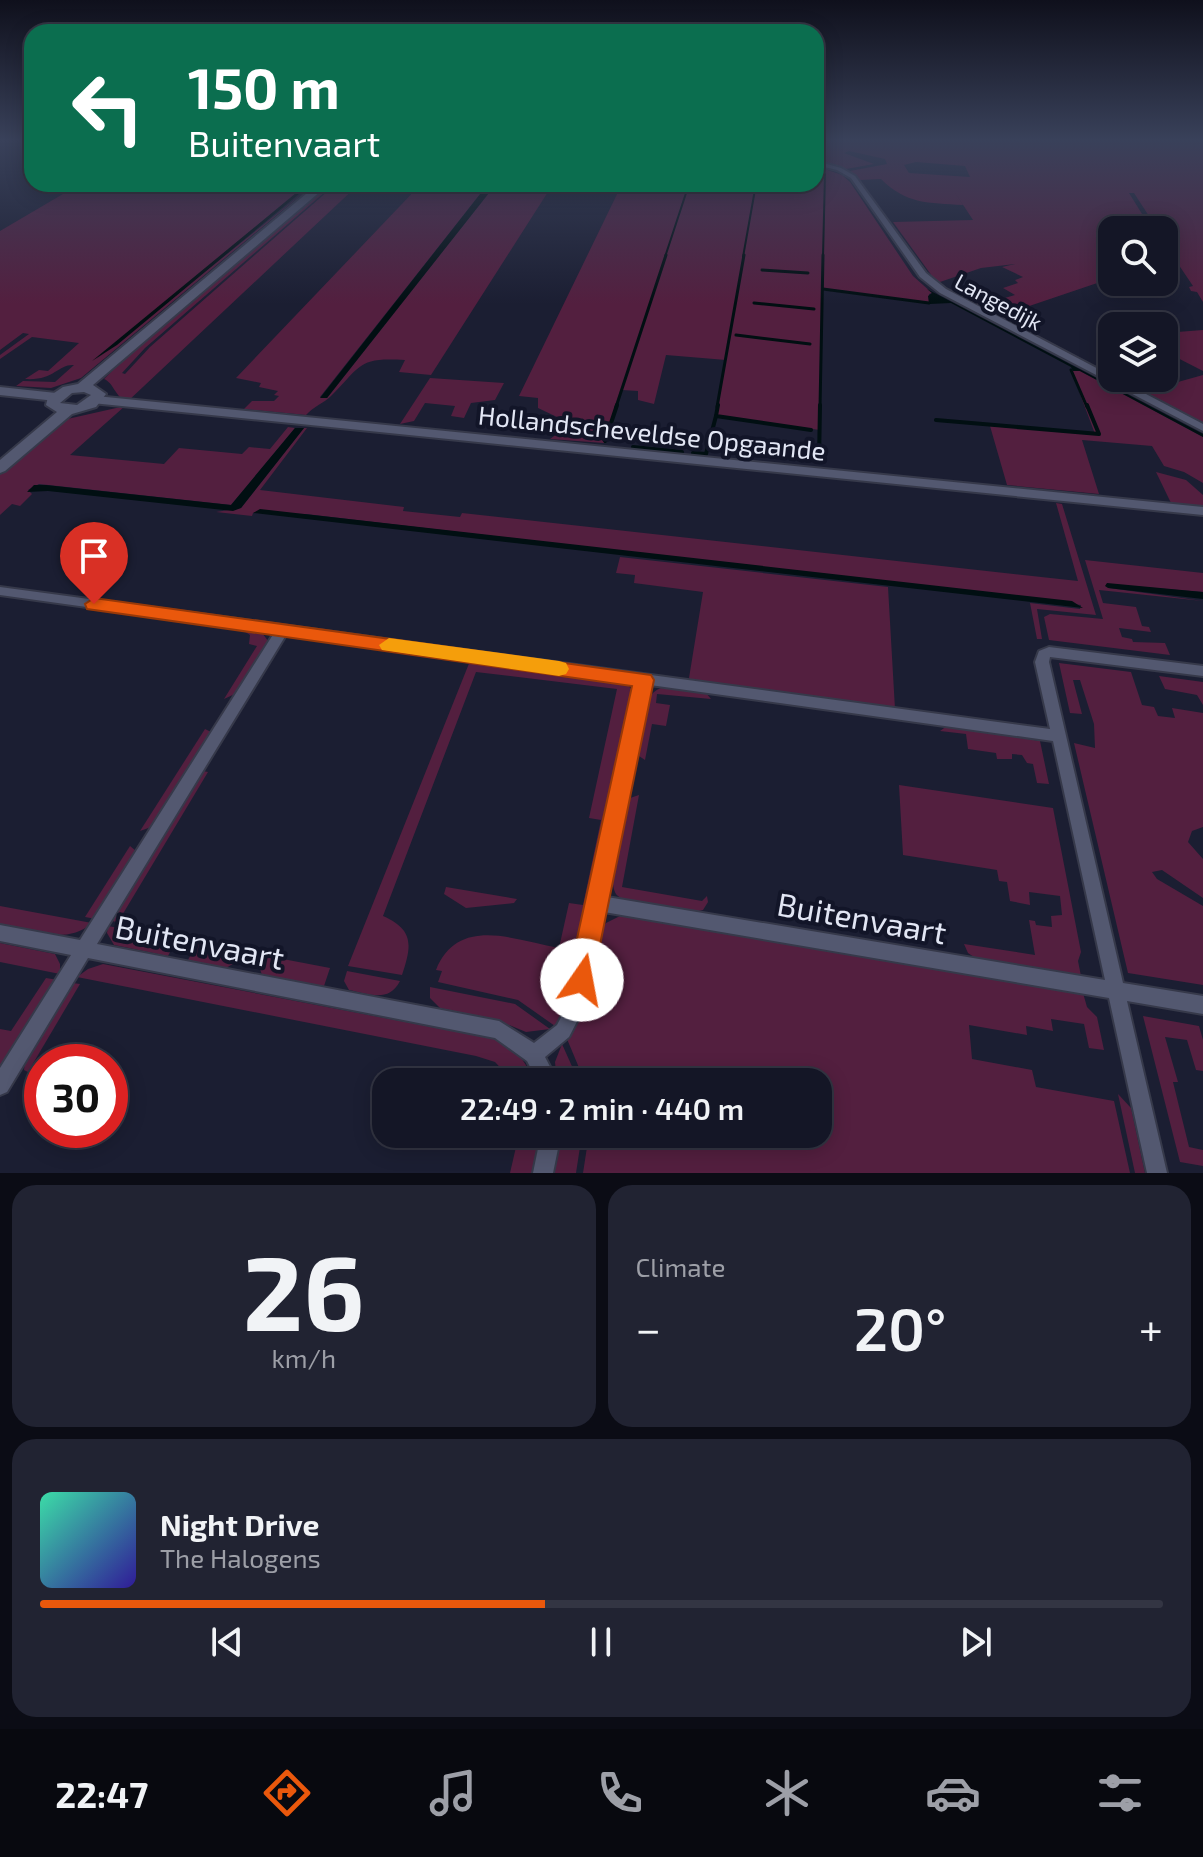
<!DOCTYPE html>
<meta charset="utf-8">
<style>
body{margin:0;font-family:"Exo 2",sans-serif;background:#212332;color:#f1f3f6;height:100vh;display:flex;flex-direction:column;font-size:30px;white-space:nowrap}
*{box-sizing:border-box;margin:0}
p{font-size:26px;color:#9d9fa7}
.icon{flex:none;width:44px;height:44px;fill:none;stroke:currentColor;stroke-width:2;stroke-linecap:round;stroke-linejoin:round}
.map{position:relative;height:1173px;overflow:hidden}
.panel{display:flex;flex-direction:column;gap:12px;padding:12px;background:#0b0c15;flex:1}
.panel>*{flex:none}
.guide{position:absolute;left:24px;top:24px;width:800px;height:168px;border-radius:24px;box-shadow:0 4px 20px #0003,0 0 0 2px #333543;background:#0b6e4f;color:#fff;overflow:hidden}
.tools{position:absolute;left:1098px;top:216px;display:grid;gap:16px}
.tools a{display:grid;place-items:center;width:80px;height:80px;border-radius:16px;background:#141626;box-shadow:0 4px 20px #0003,0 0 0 2px #333543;font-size:40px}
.speed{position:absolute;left:24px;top:1044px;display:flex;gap:16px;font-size:40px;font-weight:700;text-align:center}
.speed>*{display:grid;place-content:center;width:104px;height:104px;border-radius:50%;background:#141626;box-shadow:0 4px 20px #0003,0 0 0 2px #333543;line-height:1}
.speed .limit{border:12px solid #d22;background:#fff;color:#111}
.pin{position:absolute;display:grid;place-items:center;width:68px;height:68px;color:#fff;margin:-82px -34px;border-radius:50% 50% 50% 0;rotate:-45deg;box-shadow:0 0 8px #0007}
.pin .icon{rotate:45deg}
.me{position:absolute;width:88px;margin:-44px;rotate:12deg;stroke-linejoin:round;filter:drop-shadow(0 0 6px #0008)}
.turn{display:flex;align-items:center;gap:28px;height:168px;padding:0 32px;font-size:36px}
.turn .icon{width:104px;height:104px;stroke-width:2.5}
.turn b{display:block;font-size:56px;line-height:68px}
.big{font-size:60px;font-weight:600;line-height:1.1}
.panel .card{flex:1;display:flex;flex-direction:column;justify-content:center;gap:12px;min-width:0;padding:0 28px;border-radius:24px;background:#212332}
.panel .dial{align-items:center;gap:0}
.dial b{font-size:104px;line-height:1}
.song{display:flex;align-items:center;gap:24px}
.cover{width:96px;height:96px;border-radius:12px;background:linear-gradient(135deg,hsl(160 70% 55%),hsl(250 70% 35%))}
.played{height:8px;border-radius:4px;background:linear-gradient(90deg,#ea580c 45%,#333543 45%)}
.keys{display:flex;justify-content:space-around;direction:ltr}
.heat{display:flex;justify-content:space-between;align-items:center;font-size:44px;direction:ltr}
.panel .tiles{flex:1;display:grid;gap:12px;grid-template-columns:1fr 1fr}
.card:last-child{grid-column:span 2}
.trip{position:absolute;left:372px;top:1068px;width:460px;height:80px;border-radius:24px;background:#141626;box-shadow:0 4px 20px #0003,0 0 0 2px #333543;font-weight:600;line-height:80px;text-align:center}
.tabs{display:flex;height:128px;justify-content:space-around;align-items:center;background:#08090f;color:#9d9fa7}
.tabs .icon{width:56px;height:56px}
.tabs .selected{color:#ea580c}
.tabs b{font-size:36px;color:#f1f3f6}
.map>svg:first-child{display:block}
.green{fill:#531f3f;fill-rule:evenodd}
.water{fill:#010f12}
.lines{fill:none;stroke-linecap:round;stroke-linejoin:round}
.stream-far2{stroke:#010f12;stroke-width:2}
.stream-far1{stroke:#010f12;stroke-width:3}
.stream{stroke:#010f12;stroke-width:4}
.minor-casing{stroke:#36394a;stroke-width:4}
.tertiary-casing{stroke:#36394a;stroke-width:4}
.secondary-casing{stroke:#36394a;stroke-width:4}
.minor{fill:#535870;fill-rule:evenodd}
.tertiary{fill:#535870;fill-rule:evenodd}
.secondary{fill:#535870;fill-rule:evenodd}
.route{fill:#ea580c;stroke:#983908;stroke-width:2}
.slow{fill:#f59e0b}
.labels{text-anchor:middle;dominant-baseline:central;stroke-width:8;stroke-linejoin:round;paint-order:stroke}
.far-street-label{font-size:22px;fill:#e2e6f4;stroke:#121528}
.street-label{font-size:26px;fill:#e2e6f4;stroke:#121528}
.near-street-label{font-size:32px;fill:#e2e6f4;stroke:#121528}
</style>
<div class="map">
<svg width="1203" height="1173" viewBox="0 0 1203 1173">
<rect width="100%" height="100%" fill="#1b1e32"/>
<g class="green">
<path d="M816,140h387v162l-6,-10 -6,-1 -2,-4 4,-1 -29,-43v-13h-6l-24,-37h-5l23,37h-40v48l-115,39 -32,-17 13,-4 13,6 24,-7 -12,-7 15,-5 -3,-3 8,-3 -21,-10 13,-3 -34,4 -44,15 -44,-61 80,-2 -19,-29 9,14c-35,-2 -57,-1 -82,-26l-21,1 -10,-9 37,-7 -2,-5 -36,-8 -5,2 30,11 -28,5 -30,-9zM916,162l49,4 5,11 -61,-4 -5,-8z"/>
<path d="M816,166l26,9 8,7 63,94 19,17 -3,1 1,10 -107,-14 -3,140 -104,-14 10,-56 -60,-5 -12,49 -16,-4v-9l-16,-1 -18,53 -54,-4 7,-5 3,-10 -3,-7 -19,-9v-10l-19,-2 103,-212h194z"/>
<path d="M80,184h227l-213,177 220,-177 -233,194 -30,10 -35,-2 7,-5 32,1 19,-17c-16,-1 -20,16 -49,14l14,-9 9,1 31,-28 -47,-6 -32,22v-4l29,-21 -6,-1 -23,17v-119z"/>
<path d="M327,184h7l-189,164 -23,25 3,1 25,-27 186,-163h23l-232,218c-12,-5 -13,-19 -23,-23l25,-25z"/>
<path d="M421,184h67l-168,213 7,1 169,-214h57l-122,191 -32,-3 6,-12c-47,-3 -43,5 -74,36 -7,7 -17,10 -25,19l-62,-6 8,-8h22l5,-5 -5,-1 4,-4 -19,-4 2,-4 -25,-5z"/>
<path d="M1203,330v41l-39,-20v-18z"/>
<path d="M1071,370l9,1 123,66v46l-19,-11 -20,-6 -12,-20 -70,-6 17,54 -92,-9 -17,-59 105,8z"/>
<path d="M1203,375v49l-61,-32z"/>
<path d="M430,378l74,5 -9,17 -24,3 -7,15 -13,-2 4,-10 -30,-3 -11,18 -14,3z"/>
<path d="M125,406l-55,49 94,9 15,-16 63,6 7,-7 21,2 18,-22 7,1 -64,77 -192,-21 -11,6 4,4 -12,12 -8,-2 -12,11v-44l63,-51z"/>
<path d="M304,428h3l-47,62 144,17 -1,4 57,6 2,-4 616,68 -22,-78 6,1 34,111 -59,-6 5,30h-5l-7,-36 50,6 1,-4 -775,-91 -53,-1 -1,3 -36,-4 25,-4z"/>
<path d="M1156,472l30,8 17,15v11l-32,-3z"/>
<path d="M620,557l268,30 7,122 -203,-27 -3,-4 14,-86 -69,-9 1,-8 -19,-2z"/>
<path d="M1085,560l118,13v19l-97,-8 3,4 94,13 -104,-11 4,13 33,4 6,19 7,1 2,5 -32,-4 3,9 10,2 1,3 32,1 5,12 -121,-15 -5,-23 6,-3 53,5z"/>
<path d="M241,629l22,5 5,7 -31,52 -13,6 33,-53 -8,-2 1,-9z"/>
<path d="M470,661l148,20 11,5 4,7 -64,312 -14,21 -37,-26 -80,-18 4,-11 -6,-1c22,-55 79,-30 123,-22l10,-45 14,2 18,-85 -12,-2 28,-129 -141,-17 -93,244c31,14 29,29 19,59l-54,-9z"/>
<path d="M1059,663l72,9 11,33 12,2 4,9 17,2 -3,-10 31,5v114l-11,4 -4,11 15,17v39l-41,-28 -10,2 5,7 46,27v79l-75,-12 -54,-230 21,5 -1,-24 -14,-44h-7l9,34 -12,-1z"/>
<path d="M1159,676l44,6v23l-6,-10 -32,-6z"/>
<path d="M661,688l45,5 5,6 -54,-5 -1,9 14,2 -4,21 -14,-2 -7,36 -9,-6c4,-21 3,-58 25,-66z"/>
<path d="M947,726l93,15 9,43 -12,-1 -4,-19 -6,-1 -5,-8 -10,-1v5h-15l-1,-6 -28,-4 -2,-15 -26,-3z"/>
<path d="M205,729l6,3 -57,94 -14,5z"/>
<path d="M203,771l5,1 -90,150 -7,-1z"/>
<path d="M899,785l154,23 28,144 -3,9 3,15 -104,-17 -9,-6 -4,-9 71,11 -6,-35 6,1 1,4 16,2 -1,-11 11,-1 -2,-19 -31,-4 1,13 -20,-4 -3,-19 -8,-1 -2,-11 -94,-15z"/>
<path d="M639,795l-17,92 80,14 5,-5 1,6 -5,8 -9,2c-18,-3 -63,-5 -76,-16 -14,-12 4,-75 8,-93l4,-5z"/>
<path d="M130,846l6,5 -2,7 -38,61 -11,-2z"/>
<path d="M446,887l71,12 -3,4 -48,5 -22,-14z"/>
<path d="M0,906l92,17c-26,23 -62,7 -92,1z"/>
<path d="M622,915l461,78 4,14 10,10 7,33 -15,-2 -5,-24 -33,-5 2,12 -27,-5 1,9 -58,-10 3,34 60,11 4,17 78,14 16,72h-547l6,-39h229v-52h-233l-18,-43 17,-25 16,-82 6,-9z"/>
<path d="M108,926l69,13 -9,17 -54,-11 -7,-12z"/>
<path d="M0,943l55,11 5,10v10l-60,-12z"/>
<path d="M197,943l47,8 -3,8 -15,9 -38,-8z"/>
<path d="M262,955l68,13 -6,18 -62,-11 -4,-12z"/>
<path d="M103,964l391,75 22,11 21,32h-23l-19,-20 -19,-6 -399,-79 11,-8z"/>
<path d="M347,971l53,10c-11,22 -31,13 -51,9l-5,-9z"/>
<path d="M46,978l12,2 -58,92v-43l11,2z"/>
<path d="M73,983l7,1 -52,88 -4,-2 1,-9z"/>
<path d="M430,987l85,17 35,25 -24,3 -29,-12 -57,-12 -10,-10z"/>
<path d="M1143,1016l56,10 4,14v31l-7,-1 -9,-30 -22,-3 13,45h-5l16,65 14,3v16l-23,-4z"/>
<path d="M562,1044l17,38h-22l-2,-20z"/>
<path d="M1118,1094l13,14 14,65h-10z"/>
<path d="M519,1134h21l-8,39h-22z"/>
<path d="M561,1134h21l-6,39h-23z"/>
</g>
<g class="water">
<path d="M307,184h4l-194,161 -25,16z"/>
<path d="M488,184h8l-169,214h-7z"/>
<path d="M927,289l276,145v3l-123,-66h-7l-2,-4 -120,-64 -22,1 -1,-8 4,-3z"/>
<path d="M295,428h9l-63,80 -8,3 -185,-20 -21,1 7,-7h12l185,20z"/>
<path d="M260,509l812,92 11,7 -830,-95z"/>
<path d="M1107,583l96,9v7l-95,-11 -3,-2z"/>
</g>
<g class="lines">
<g class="stream-far2">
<path d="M665,257l24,-73"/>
<path d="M743,257l13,-73"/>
<path d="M823,257l2,-83"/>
</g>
<g class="stream-far1">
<path d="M762,270l46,3"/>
<path d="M823,289l106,14"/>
<path d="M754,303l60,6"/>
<path d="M736,335l74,9"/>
<path d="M1071,370l16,37"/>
<path d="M616,407l50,-152"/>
<path d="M717,407l27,-152"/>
<path d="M820,407l3,-152"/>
</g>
<g class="stream">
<path d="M718,405l-2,11 95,14"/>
<path d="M936,420l163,14 -12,-29"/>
<path d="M605,441l12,-36"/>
<path d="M633,447l49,5"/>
<path d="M693,453l13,1 10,-38"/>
<path d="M819,461l1,-56"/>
</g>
<defs>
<g id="minor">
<path d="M816,161l25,7 14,8 71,97 20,16 257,135v7l-263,-138 -20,-16 -69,-99 -14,-8 -21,-5z"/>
<path d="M0,587l1050,142 -15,-67 4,-11 10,-4 154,19v10l-153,-19 -1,5 74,321 80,13v18l-76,-13 40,172h-20l-38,-175 -505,-86 -19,94 -16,31 -24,20 13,25h-20l-11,-21 -32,-23 -407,-80 -81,134 -7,3v-27l71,-113 -71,-14v-16l80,15 194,-307 -274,-38zM286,635l351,48 -69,321 -11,21 -23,18 -35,-22 -402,-77zM650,685l403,56 52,239 -498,-83z"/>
<path d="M541,1134h20l-8,39h-20z"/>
</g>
<g id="tertiary">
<path d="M0,387l56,6 6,4 -6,4 -56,-6z"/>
<path d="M96,396l1107,111v8l-1111,-112v-6z"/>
</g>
<path id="secondary" d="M318,184h11l-236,201 13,9 -10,13 -24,7 -67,57 -5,2v-13l57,-48 -11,-7 2,-8 15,-10 15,-3zM84,392l7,3 -14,10 -17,-2 12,-10z"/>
</defs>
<use href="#minor" class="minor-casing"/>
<use href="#tertiary" class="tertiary-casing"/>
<use href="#secondary" class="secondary-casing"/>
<use href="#minor" class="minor"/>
<use href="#tertiary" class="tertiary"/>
<use href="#secondary" class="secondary"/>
</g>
<linearGradient id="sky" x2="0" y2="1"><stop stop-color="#0f101c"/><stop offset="0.46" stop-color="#39415a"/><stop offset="1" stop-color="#39415a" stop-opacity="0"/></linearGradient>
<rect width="1203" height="304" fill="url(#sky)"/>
<path class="route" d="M94,598l557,77 3,5 -63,309 -9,4 -10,-4 -4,-9 64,-294 -545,-77 -2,-5z"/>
<path class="slow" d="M389,638l170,23 7,2 3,6 -3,5 -7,2 -177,-26 -3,-5z"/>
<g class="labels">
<g class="far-street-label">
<text transform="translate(999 301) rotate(28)">Langedijk</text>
</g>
<g class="street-label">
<text transform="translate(652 432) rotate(6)">Hollandscheveldse Opgaande</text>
</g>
<g class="near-street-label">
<text transform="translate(862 917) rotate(10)">Buitenvaart</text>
<text transform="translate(200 941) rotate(11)">Buitenvaart</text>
</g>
</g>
</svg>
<div class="tools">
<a><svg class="icon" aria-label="search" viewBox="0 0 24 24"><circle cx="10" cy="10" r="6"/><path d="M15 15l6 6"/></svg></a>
<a><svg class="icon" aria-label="layers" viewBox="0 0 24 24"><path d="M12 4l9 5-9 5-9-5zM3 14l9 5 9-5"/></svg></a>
</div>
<div class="speed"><div class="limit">30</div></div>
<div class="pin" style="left:94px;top:604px;background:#d93025"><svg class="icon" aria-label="arrive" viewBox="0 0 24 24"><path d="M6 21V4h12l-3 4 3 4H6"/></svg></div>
<svg class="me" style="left:582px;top:980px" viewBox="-20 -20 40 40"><circle r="19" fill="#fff"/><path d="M0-13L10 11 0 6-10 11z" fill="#ea580c"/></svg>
<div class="trip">22:49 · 2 min · 440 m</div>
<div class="guide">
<div class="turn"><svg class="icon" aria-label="left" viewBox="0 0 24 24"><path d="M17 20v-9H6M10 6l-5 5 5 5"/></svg><div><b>150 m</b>Buitenvaart</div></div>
</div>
</div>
<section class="panel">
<div class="tiles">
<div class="card dial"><b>26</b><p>km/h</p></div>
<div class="card"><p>Climate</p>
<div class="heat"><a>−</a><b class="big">20°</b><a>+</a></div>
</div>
<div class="card">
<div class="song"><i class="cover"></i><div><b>Night Drive</b><p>The Halogens</p></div></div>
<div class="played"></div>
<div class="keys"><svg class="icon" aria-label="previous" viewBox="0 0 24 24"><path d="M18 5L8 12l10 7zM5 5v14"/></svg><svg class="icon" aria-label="pause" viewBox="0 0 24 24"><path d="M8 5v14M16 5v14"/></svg><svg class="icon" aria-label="next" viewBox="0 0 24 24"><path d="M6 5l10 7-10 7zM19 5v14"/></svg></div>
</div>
</div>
</section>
<nav class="tabs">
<b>22:47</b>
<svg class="icon selected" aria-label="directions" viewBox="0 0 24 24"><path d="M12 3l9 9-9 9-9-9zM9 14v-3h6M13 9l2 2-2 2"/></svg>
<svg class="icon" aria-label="music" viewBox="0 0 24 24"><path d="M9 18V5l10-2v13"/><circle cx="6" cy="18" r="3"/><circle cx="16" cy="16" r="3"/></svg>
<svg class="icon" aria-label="phone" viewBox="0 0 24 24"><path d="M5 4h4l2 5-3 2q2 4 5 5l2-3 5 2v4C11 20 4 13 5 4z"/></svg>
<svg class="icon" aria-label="climate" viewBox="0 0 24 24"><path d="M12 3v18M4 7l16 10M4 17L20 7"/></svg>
<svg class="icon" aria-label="car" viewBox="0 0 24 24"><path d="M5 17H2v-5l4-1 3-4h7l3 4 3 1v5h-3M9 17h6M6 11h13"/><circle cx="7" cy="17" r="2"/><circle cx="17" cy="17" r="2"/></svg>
<svg class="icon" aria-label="filters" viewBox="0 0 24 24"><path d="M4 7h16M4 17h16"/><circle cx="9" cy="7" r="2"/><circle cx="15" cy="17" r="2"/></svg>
</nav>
